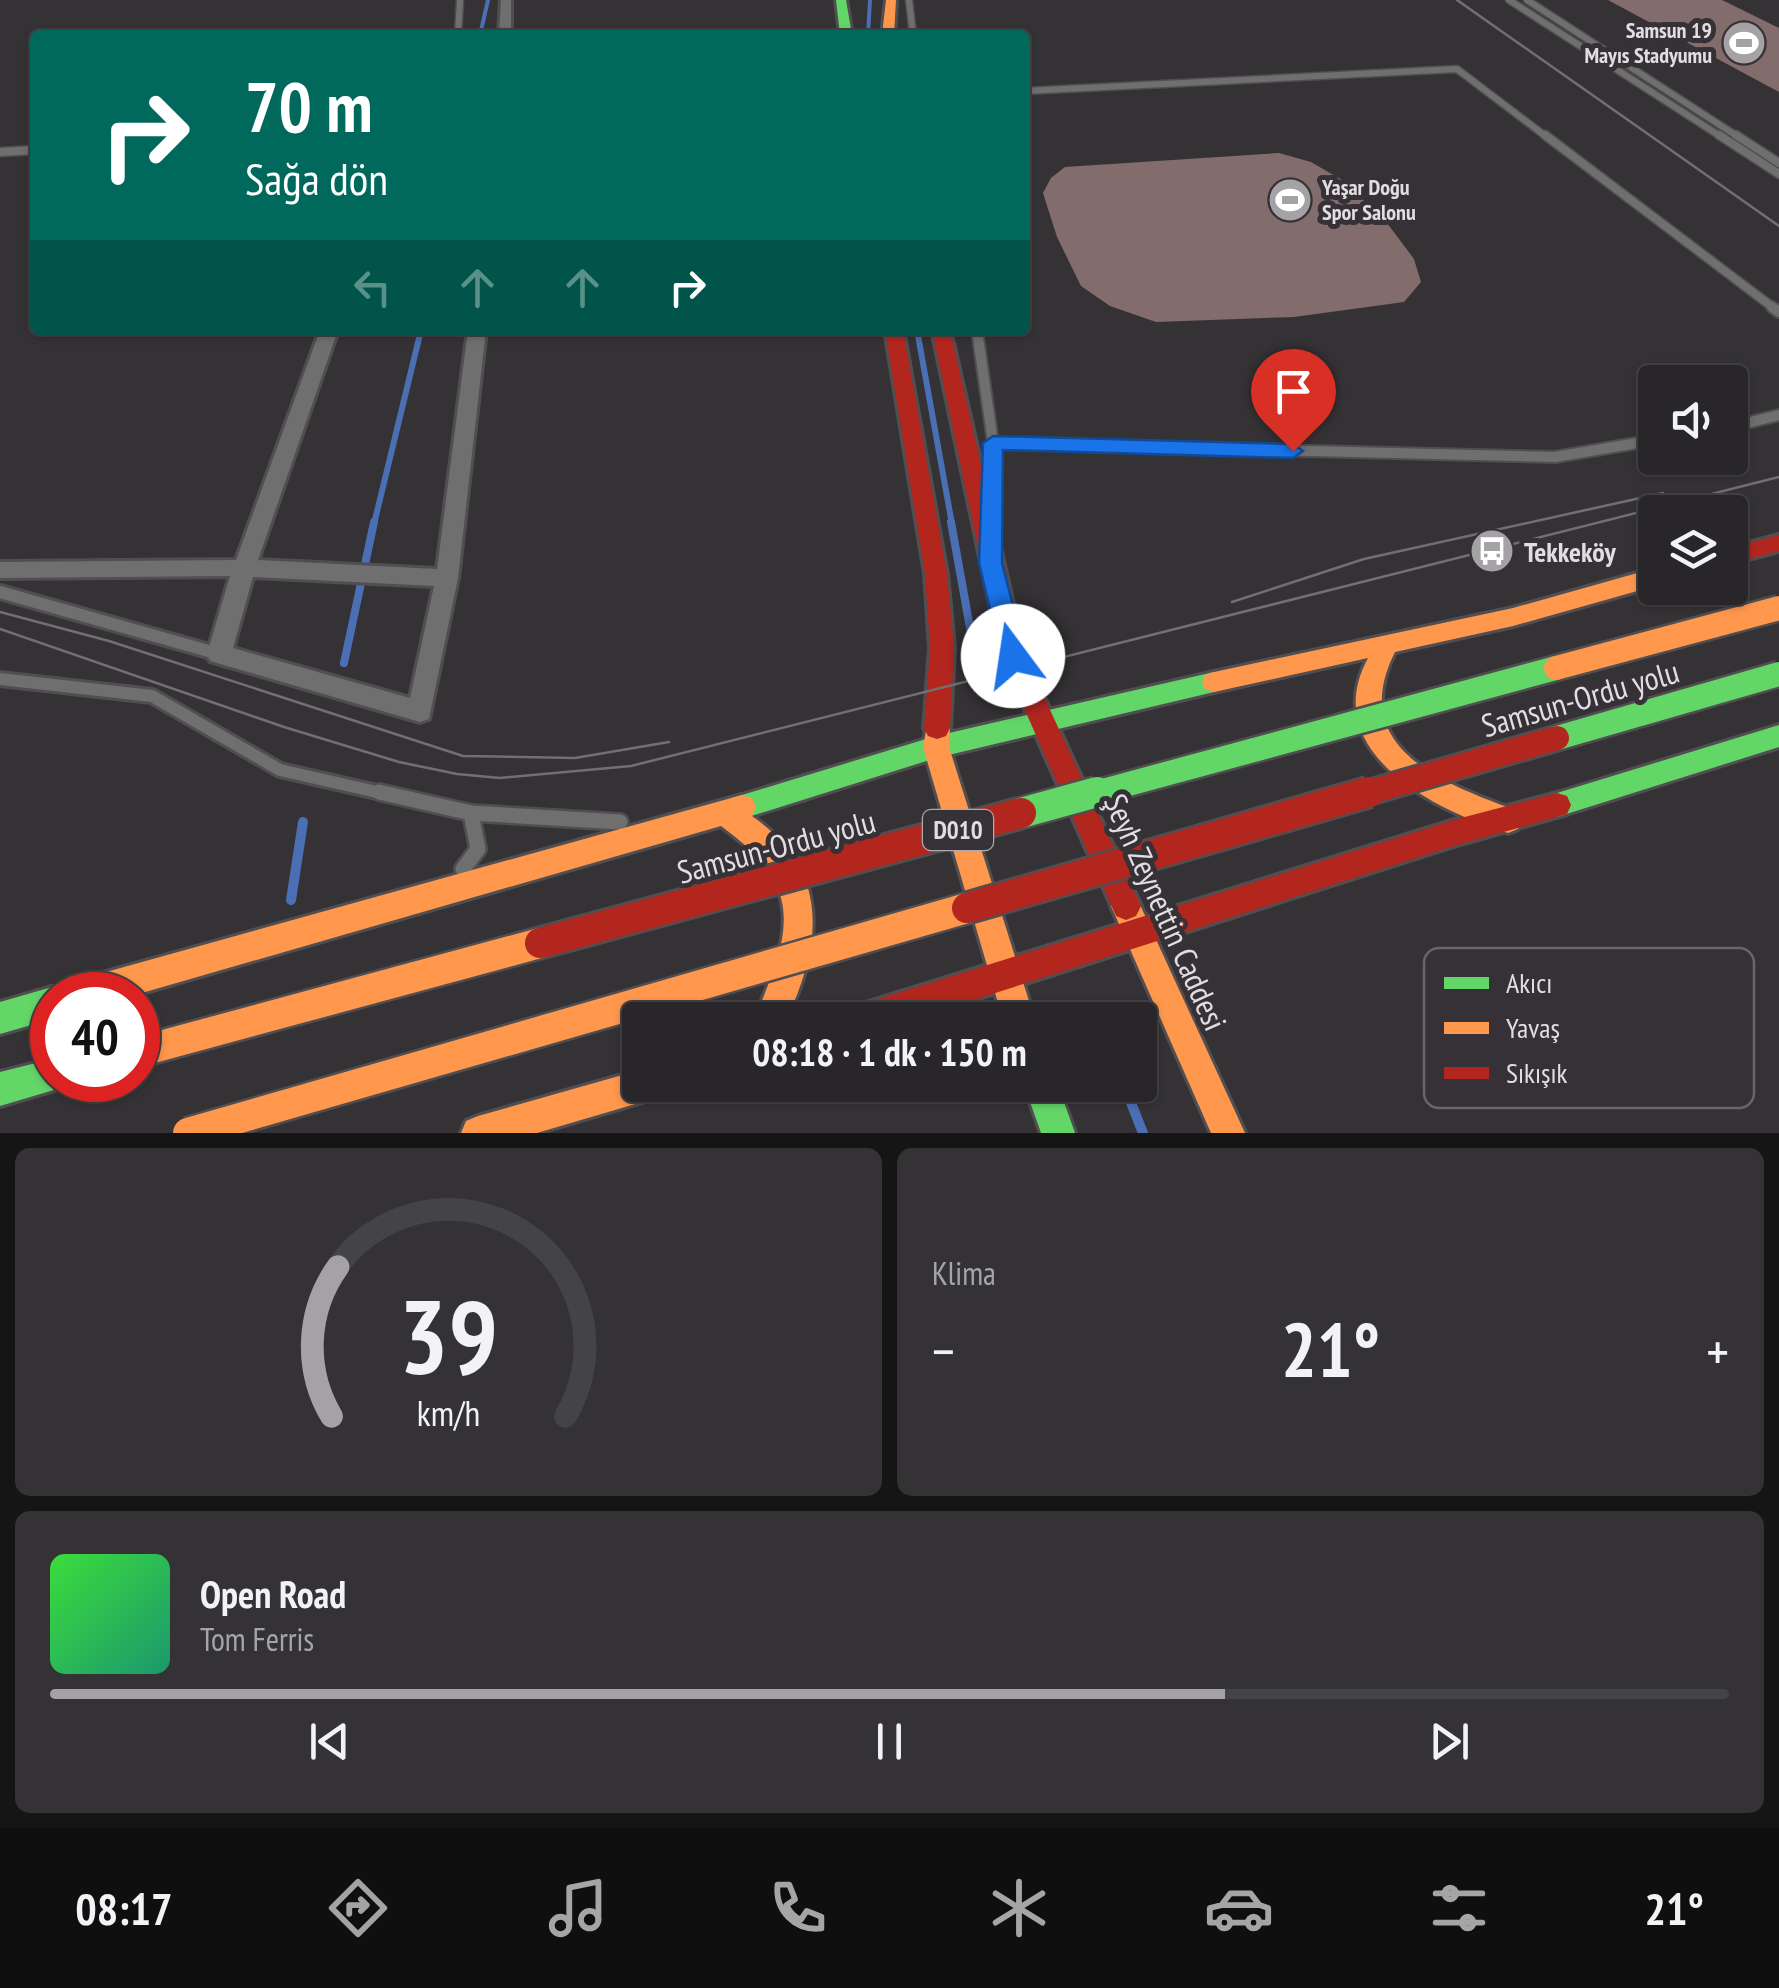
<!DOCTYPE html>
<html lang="tr">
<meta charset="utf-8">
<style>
body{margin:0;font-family:"PT Sans Narrow",sans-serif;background:#343234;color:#f1f3f6;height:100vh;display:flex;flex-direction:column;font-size:38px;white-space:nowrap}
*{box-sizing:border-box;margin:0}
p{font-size:32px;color:#a5a5a8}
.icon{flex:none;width:55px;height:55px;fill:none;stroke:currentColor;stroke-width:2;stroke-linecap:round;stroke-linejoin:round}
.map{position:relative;height:1133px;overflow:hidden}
.details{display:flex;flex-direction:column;gap:15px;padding:15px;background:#161516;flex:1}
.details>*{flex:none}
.banner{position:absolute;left:30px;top:30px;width:1000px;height:305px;border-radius:10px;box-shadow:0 2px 8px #0004,0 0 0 2px #444345;background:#00695c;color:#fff;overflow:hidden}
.controls{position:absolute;left:1638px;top:365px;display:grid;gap:20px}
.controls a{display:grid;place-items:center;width:110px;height:110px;border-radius:10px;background:#282628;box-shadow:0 2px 8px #0004,0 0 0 2px #444345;font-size:50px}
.speed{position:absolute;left:30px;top:972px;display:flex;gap:20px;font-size:50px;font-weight:700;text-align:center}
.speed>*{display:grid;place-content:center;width:130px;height:130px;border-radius:50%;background:#282628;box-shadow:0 2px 8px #0004,0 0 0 2px #444345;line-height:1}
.speed .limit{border:15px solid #d22;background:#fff;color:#111}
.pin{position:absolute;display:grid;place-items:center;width:85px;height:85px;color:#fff;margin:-102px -42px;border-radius:50% 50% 50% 0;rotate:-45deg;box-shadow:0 0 10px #0007}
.pin .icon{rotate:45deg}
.me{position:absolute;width:110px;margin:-55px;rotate:346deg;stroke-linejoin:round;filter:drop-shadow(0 0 8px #0008)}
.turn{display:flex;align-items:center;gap:35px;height:210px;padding:0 50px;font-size:45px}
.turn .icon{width:130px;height:130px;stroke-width:2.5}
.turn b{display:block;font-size:70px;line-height:85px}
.lanes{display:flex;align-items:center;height:95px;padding:0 50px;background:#0003;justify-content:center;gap:50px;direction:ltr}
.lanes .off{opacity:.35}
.big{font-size:75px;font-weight:600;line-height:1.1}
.details .card{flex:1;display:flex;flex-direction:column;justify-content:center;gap:15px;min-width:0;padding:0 35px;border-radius:15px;background:#343234}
.details .dial{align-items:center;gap:0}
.dial svg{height:260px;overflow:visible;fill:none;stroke:#444345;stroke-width:7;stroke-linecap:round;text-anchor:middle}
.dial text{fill:#f1f3f6;stroke:none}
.song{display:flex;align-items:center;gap:30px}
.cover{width:120px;height:120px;border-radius:15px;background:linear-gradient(135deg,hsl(120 70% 55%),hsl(160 70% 35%))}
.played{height:10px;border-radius:5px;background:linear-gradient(90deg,#a5a2a6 70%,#444345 70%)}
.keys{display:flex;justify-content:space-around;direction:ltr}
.heat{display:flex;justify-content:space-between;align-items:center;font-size:55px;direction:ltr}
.details .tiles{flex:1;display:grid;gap:15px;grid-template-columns:1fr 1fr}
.card:last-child{grid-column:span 2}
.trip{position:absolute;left:622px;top:1002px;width:535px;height:100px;border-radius:10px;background:#282628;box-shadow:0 2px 8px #0004,0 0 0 2px #444345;font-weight:600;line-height:100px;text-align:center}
.tabs{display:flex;height:160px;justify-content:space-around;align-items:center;background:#100f10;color:#a5a5a8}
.tabs .icon{width:70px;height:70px}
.tabs .on{color:#a5a2a6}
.tabs b{font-size:45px;color:#f1f3f6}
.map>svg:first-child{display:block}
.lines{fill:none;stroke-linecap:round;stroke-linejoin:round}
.stream-far3{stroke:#4a6fb5;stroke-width:4}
.stream-far2{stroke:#4a6fb5;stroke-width:6}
.stream-far1{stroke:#4a6fb5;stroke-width:8}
.stream{stroke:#4a6fb5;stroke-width:10}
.building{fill:#836d6c}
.lane-far4-casing{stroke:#514e51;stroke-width:9}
.lane-far3-casing{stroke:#514e51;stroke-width:11}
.lane-far2-casing{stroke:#514e51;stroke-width:14}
.lane-far1-casing{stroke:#514e51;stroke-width:18}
.lane-casing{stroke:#514e51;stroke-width:20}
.street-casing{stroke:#514e51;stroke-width:6}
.fast-casing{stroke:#514e51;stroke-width:6}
.slow-casing{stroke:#514e51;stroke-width:6}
.jam-casing{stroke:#514e51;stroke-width:6}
.lane-far4{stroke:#706f6f;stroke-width:6}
.lane-far3{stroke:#706f6f;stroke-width:8}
.lane-far2{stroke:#706f6f;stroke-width:10}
.lane-far1{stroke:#706f6f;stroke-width:12}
.lane{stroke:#706f6f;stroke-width:15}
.street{fill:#706f6f;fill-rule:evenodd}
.fast{fill:#63d668;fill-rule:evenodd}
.slow{fill:#ff974d;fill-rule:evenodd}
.jam{fill:#b3261e;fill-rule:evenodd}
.tram{stroke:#716f72;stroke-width:2.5}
.fast-bridge-far1-casing{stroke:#514e51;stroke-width:29;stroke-linecap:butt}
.fast-bridge-casing{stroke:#514e51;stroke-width:35;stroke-linecap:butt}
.slow-bridge-far1-casing{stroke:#514e51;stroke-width:29;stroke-linecap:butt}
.slow-bridge-casing{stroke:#514e51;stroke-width:35;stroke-linecap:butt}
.jam-bridge-far1-casing{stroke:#514e51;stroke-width:29;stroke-linecap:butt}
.jam-bridge-casing{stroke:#514e51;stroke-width:35;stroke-linecap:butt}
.fast-bridge-far1{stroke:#63d668;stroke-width:24}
.fast-bridge{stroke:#63d668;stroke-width:30}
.slow-bridge-far1{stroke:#ff974d;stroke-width:24}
.slow-bridge{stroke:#ff974d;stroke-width:30}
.jam-bridge-far1{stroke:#b3261e;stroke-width:24}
.jam-bridge{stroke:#b3261e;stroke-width:30}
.route{fill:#1a73e8;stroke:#114b97;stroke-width:2.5}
.labels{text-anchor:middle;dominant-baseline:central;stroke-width:10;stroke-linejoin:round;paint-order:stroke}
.far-poi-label{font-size:22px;font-weight:bold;fill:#e1dee2;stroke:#363137;text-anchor:end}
.shield{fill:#363137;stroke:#aeaaaf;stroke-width:2.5}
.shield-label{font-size:25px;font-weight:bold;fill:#e1dee2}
.poi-label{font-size:28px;font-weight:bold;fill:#e1dee2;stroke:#363137;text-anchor:start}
.near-street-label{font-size:32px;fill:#e1dee2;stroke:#363137}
.key{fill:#363137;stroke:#69656a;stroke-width:2.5}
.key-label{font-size:28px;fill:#e1dee2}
</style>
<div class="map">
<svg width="1779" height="1133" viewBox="0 0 1779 1133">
<rect width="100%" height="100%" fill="#353236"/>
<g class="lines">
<g class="stream-far3">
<path d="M480,35l8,-35"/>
<path d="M868,35l2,-35"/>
</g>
<g class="stream-far2">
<path d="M917,330l35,194"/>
<path d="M374,524l47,-194"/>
</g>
<g class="stream-far1">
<path d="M951,522l21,117"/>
<path d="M344,663l30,-141"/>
</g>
<g class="stream">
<path d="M291,900l12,-78"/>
<path d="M1124,1085l19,48"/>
</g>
</g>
<g class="building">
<path d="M1608,0h114l57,28v64z"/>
<path d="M1279,153l32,9 31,18 42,39 30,40 7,23 -17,20 -110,15 -138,5 -46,-16 -29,-20 -24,-49 -14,-44 8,-15 14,-11z"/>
</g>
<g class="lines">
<defs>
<g id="lane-far4">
<path d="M909,0l4,35"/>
<path d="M1509,0l214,138"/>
<path d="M1527,0l213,138"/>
<path d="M458,35l2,-35"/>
<path d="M1025,91l432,-22 91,69"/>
</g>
<g id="lane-far3">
<path d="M1545,135l230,174"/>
<path d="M1719,135l60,39"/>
<path d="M1736,135l43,28"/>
<path d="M0,152l35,-2"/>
</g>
<g id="lane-far2">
<path d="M1772,307l7,5"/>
<path d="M977,330l16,113 -1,61"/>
<path d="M1730,427l49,-12"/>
<path d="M993,443l562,14 100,-17"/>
</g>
<g id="lane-far1">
<path d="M0,592l219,62"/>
<path d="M0,679l152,17 128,74 110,25"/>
</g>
<g id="lane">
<path d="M379,792l92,21 149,9"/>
<path d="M463,869l15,-20 -7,-36"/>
</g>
<g id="street">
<path d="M501,0h10v35h-12z"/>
<path d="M320,330h18l-80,230 179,9 31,-239h18l-28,248 -29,141 -9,3 -210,-61 -3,-7 23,-78 -230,2v-16l236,-2zM253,577l181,9 -24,112 -177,-50z"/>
</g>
<g id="fast">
<path d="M836,0h10l6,35h-12z"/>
<path d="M1214,672l9,3 3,7 -3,7 -9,3 -278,66 -194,61 -10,-3 -4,-9 4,-9 10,-3 194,-59z"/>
<path d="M1779,725v22l-222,70 -10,-3 -4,-9 4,-9 10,-3z"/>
<path d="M52,987l12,8h-12v24l-52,15v-32z"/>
<path d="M52,1059v21h14l-2,7 -64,19v-34z"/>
<path d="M1024,1085h34l17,48h-34z"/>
</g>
<g id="slow">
<path d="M886,0h10l-2,35h-12z"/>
<path d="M1655,568v18l-142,40 -118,26c-49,97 50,132 123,159l4,9 -4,9 -10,4c-72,-22 -191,-81 -140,-175l-154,34 -9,-3 -3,-7 3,-7 9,-3 299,-64z"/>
<path d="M937,717l9,3 4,8 -1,19 86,273h-32l-80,-273 5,-27z"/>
<path d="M742,795l10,3 4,9 -4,9c78,54 71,127 34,204h-32c36,-87 54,-131 -33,-194l-586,169h-70l5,-11 11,-5z"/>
<path d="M1126,892l10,4 109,237h-34l-100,-227 5,-10z"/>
<path d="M640,1070v15h24l-5,12 -122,36h-76l5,-12 12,-5z"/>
</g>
<g id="jam">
<path d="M885,330h18l44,244 7,74 -4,80 -4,8 -9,3 -9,-3 -4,-8 6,-80 -5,-74z"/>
<path d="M932,330h18l75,326 116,250 -5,10 -10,4 -10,-4 -115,-260z"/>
<path d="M1779,535v16l-49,13v-16z"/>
<path d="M1557,793l10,3 4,9 -4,9 -10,3 -100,28 -546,175h-65l5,-11 11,-5 595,-185z"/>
</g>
</defs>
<use href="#lane-far4" class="lane-far4-casing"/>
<use href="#lane-far3" class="lane-far3-casing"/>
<use href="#lane-far2" class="lane-far2-casing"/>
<use href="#lane-far1" class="lane-far1-casing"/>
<use href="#lane" class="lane-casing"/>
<use href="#street" class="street-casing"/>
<use href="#fast" class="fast-casing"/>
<use href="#slow" class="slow-casing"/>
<use href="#jam" class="jam-casing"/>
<use href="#lane-far4" class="lane-far4"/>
<use href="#lane-far3" class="lane-far3"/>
<use href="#lane-far2" class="lane-far2"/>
<use href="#lane-far1" class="lane-far1"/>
<use href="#lane" class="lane"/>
<use href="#street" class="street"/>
<use href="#fast" class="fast"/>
<use href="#slow" class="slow"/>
<use href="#jam" class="jam"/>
<g class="tram">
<path d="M1457,0l322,226"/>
<path d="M1232,602l132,-43 299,-66"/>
<path d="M0,612l109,29 354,115 112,2 94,-16"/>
<path d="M0,629l284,98 115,35 58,12 43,4 131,-12 1148,-289"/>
</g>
<defs>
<g id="fast-bridge-far1">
<path d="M1557,738l222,-64"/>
<path d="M1088,795l468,-127"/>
</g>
<path id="fast-bridge" d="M1021,813l76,-21"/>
<path id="slow-bridge-far1" d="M1556,668l223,-60"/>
<g id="slow-bridge">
<path d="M138,1052l402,-109"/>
<path d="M188,1133l779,-225"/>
</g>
<path id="jam-bridge-far1" d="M1360,795l197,-57"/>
<g id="jam-bridge">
<path d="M967,908l402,-116"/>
<path d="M540,943l481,-130"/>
</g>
</defs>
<use href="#fast-bridge-far1" class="fast-bridge-far1-casing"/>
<use href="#fast-bridge" class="fast-bridge-casing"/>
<use href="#slow-bridge-far1" class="slow-bridge-far1-casing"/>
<use href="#slow-bridge" class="slow-bridge-casing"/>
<use href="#jam-bridge-far1" class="jam-bridge-far1-casing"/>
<use href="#jam-bridge" class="jam-bridge-casing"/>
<use href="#fast-bridge-far1" class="fast-bridge-far1"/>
<use href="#fast-bridge" class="fast-bridge"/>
<use href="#slow-bridge-far1" class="slow-bridge-far1"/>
<use href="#slow-bridge" class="slow-bridge"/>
<use href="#jam-bridge-far1" class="jam-bridge-far1"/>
<use href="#jam-bridge" class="jam-bridge"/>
</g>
<path class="route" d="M993,436l300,8 10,7 -10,7 -290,-8 -1,113 24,93 -4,6h-17l-4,-6 -22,-93 4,-120z"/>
<defs>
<symbol id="stadium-disc" viewBox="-11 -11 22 22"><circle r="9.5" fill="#a5a2a6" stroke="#363137"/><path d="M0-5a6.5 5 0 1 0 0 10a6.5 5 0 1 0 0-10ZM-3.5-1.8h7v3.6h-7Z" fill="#fff"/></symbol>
<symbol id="bus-disc" viewBox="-11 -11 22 22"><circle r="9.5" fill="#a5a2a6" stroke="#363137"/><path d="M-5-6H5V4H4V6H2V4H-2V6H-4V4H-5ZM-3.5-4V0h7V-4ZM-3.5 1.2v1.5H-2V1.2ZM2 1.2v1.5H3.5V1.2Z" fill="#fff"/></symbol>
</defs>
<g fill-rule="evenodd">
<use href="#stadium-disc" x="1719" y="18" width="50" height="50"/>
<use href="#stadium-disc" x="1265" y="175" width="50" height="50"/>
<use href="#bus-disc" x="1467" y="526" width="50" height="50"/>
</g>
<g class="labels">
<g class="far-poi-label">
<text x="1712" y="30">Samsun 19<tspan x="1712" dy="25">Mayıs Stadyumu</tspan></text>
<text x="1322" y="187" text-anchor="start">Yaşar Doğu<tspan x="1322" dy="25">Spor Salonu</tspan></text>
</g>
<rect class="shield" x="923" y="810" width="70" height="40" rx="8"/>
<g class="shield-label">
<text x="958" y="830">D010</text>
</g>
<g class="poi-label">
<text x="1524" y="551">Tekkeköy</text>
</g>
<g class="near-street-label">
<text transform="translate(1580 698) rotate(-16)">Samsun-Ordu yolu</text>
<text transform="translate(776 846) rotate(-15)">Samsun-Ordu yolu</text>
<text transform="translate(1166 912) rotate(66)">Şeyh Zeynettin Caddesi</text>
</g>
</g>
<rect x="1424" y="948" width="330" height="160" rx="15" class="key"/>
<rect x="1444" y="977" width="45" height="12" fill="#63d668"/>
<rect x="1444" y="1022" width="45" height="12" fill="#ff974d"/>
<rect x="1444" y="1067" width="45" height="12" fill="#b3261e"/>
<g class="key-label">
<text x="1506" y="993">Akıcı</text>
<text x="1506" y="1038">Yavaş</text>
<text x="1506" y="1083">Sıkışık</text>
</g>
</svg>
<div class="controls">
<a><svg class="icon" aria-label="sound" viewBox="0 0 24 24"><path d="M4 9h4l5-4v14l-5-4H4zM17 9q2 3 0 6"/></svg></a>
<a><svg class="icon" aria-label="layers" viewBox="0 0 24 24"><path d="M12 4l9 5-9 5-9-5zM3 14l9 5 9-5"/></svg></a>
</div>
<div class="speed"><div class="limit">40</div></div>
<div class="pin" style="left:1293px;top:451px;background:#d93025"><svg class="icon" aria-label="arrive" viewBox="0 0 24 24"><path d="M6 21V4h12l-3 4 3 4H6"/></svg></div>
<svg class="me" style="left:1013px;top:656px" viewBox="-20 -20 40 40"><circle r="19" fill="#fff"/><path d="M0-13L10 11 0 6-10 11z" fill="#1a73e8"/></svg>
<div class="trip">08:18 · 1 dk · 150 m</div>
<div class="banner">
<div class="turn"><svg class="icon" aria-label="right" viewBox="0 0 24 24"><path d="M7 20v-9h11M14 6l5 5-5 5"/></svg><div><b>70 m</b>Sağa dön</div></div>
<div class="lanes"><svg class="icon off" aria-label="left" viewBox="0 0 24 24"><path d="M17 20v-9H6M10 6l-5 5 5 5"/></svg><svg class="icon off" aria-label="ahead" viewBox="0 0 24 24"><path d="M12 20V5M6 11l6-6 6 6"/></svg><svg class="icon off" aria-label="ahead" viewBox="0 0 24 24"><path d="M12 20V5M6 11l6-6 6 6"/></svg><svg class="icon" aria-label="right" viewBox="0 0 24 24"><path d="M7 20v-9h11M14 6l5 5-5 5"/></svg></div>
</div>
</div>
<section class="details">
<div class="tiles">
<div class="card dial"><svg viewBox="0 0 100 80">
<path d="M14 69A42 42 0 1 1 86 69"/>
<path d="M14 69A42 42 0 0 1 16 23" stroke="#a5a2a6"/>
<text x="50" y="56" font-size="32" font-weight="700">39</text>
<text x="50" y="72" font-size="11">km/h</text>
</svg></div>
<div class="card"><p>Klima</p>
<div class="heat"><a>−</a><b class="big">21°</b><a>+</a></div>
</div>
<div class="card">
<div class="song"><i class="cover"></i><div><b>Open Road</b><p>Tom Ferris</p></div></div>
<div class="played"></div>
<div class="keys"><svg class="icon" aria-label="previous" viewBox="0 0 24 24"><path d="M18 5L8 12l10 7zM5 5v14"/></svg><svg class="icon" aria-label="pause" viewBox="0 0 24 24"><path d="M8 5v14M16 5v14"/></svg><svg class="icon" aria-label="next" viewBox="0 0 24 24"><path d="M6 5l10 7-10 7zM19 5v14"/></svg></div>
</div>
</div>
</section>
<nav class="tabs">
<b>08:17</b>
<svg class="icon on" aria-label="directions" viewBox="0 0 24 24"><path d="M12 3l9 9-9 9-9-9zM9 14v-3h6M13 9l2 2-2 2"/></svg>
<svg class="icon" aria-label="music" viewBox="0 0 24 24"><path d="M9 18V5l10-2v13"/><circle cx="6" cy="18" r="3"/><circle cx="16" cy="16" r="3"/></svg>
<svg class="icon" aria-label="phone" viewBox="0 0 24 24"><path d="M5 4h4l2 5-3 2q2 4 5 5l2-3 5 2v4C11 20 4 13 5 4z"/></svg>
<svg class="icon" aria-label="climate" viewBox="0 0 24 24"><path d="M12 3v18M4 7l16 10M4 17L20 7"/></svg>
<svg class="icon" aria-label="car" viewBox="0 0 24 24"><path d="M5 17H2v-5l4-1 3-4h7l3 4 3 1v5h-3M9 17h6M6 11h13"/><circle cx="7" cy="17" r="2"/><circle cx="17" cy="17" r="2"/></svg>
<svg class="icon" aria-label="filters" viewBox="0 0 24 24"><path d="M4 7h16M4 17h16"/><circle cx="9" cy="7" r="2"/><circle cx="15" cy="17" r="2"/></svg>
<b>21°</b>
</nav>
